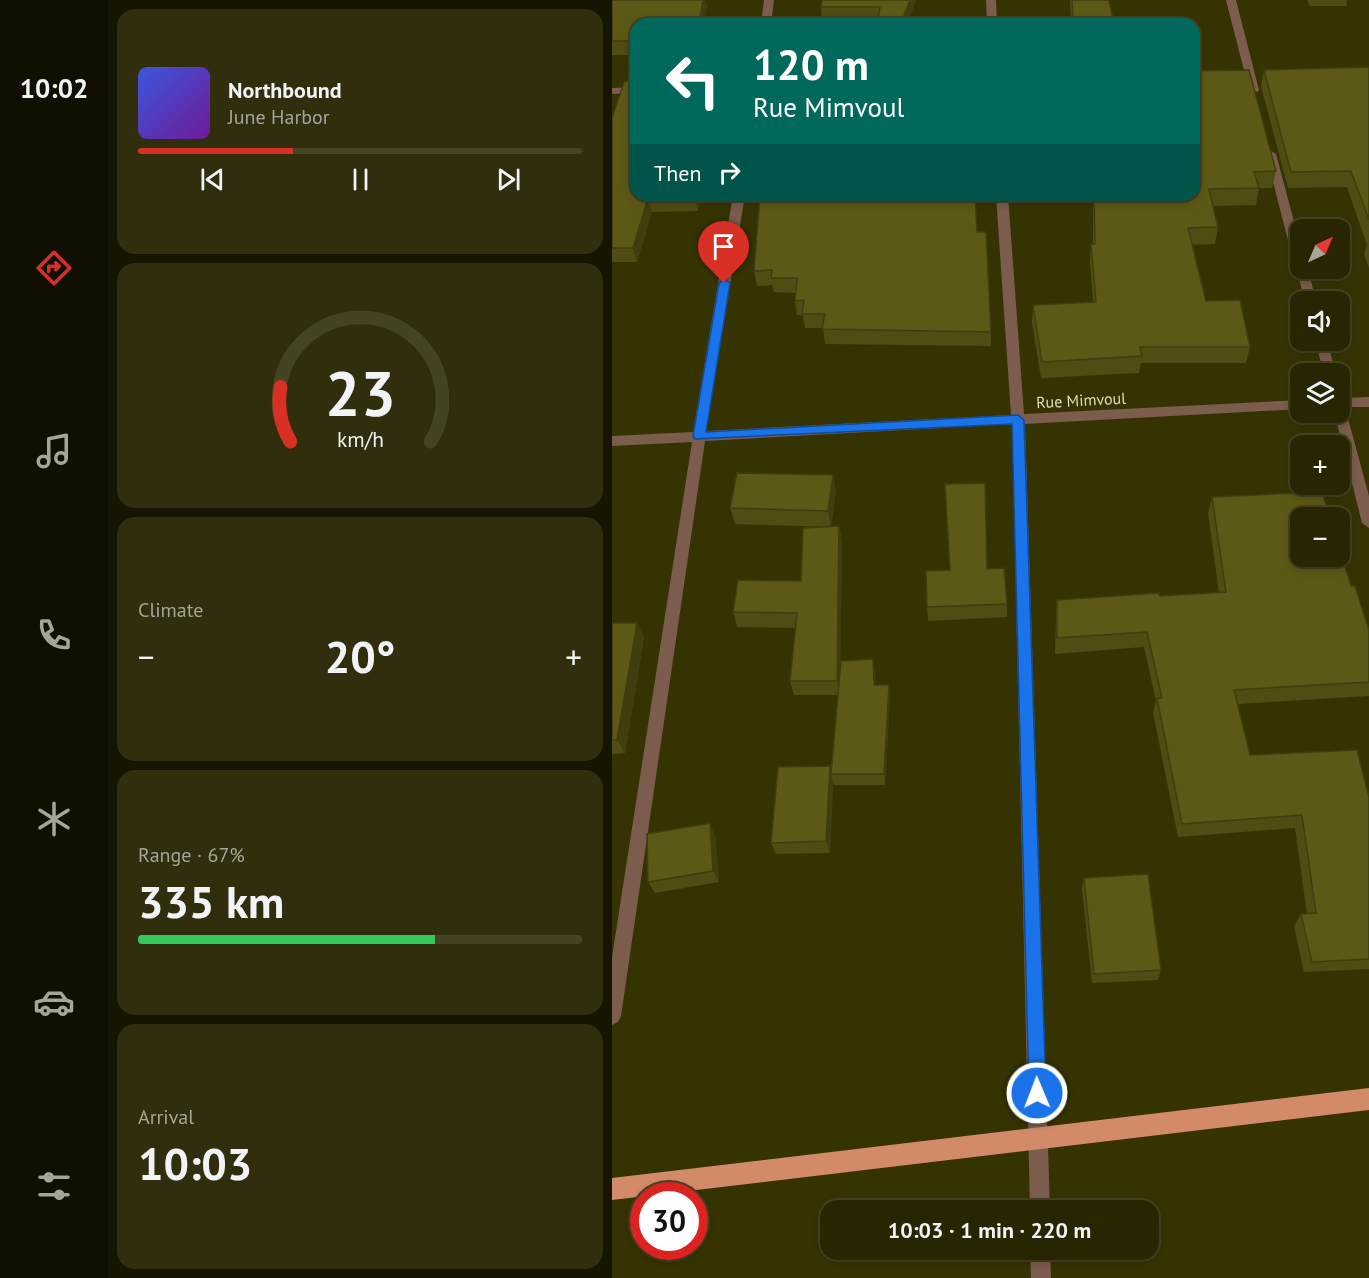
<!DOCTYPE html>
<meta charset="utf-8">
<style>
body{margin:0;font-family:"PT Sans",sans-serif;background:#302e0c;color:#f1f3f6;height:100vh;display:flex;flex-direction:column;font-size:22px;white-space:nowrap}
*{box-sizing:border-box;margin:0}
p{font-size:20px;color:#a5a599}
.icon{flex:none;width:33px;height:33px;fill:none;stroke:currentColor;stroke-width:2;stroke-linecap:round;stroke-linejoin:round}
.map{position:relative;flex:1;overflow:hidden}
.side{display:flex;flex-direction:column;gap:9px;padding:9px;background:#161501;width:504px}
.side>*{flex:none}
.banner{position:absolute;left:18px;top:18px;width:570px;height:183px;border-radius:18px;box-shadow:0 3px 9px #0003,0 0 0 2px #444324;background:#00695c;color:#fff;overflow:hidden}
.needle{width:39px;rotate:44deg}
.fabs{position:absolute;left:678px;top:219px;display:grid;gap:12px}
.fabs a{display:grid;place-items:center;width:60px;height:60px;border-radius:12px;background:#282602;box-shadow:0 3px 9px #0003,0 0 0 2px #444324;font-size:30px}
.speed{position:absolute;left:18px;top:1182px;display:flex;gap:12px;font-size:30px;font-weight:700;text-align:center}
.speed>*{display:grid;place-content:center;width:78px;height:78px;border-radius:50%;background:#282602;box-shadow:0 3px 9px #0003,0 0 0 2px #444324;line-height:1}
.speed .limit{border:9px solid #d22;background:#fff;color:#111}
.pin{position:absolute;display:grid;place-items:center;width:51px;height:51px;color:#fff;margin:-62px -26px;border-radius:50% 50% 50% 0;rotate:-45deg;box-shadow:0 0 6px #0007}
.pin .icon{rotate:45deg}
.me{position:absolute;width:66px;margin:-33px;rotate:359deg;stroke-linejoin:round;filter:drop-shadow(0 0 4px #0008)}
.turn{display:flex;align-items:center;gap:21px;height:126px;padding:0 24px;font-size:27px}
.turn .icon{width:78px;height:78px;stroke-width:2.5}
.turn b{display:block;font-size:42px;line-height:51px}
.then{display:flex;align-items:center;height:57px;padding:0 24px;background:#0003;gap:12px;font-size:22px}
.big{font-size:45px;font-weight:700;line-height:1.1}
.side .card{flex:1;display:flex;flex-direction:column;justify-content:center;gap:9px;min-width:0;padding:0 21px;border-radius:18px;background:#302e0c}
.side .dial{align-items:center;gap:0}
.dial svg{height:156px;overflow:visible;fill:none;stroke:#444324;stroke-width:7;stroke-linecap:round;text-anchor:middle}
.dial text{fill:#f1f3f6;stroke:none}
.song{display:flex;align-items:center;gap:18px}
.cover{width:72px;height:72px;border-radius:9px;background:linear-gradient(135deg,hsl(230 70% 55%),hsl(280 70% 35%))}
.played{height:6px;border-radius:3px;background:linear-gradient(90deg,#d93025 35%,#444324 35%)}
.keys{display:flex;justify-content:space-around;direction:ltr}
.heat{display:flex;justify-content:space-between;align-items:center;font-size:33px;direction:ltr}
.charge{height:9px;border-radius:4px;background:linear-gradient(90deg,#34c759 67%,#444324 0)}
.trip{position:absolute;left:208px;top:1200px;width:339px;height:60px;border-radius:18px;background:#282602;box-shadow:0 3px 9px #0003,0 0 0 2px #444324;font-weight:700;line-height:60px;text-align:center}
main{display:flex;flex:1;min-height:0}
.tab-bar{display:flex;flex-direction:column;width:108px;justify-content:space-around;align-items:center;background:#100f01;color:#a5a599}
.tab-bar .icon{width:42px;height:42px}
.tab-bar .active{color:#d93025}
.tab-bar b{font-size:27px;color:#f1f3f6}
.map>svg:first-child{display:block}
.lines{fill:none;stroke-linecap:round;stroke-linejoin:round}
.minor{fill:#7b5c4d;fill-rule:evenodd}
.trunk{fill:#d28a69;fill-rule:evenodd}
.wall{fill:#4f4d13}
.shaded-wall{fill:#403e0f}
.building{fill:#5c5916;stroke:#403e0f;stroke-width:1.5}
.route{fill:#1a73e8;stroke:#114b97;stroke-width:1.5}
.labels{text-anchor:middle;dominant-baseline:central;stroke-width:6;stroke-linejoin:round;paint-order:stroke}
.street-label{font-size:16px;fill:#deddb5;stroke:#363303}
</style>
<main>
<nav class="tab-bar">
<b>10:02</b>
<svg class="icon active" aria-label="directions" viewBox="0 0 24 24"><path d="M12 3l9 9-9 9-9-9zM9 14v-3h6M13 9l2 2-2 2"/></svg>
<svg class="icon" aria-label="music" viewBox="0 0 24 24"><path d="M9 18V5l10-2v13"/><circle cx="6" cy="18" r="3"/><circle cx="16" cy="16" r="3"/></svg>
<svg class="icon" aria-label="phone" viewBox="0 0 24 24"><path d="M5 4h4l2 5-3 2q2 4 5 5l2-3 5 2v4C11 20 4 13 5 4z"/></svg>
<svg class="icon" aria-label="climate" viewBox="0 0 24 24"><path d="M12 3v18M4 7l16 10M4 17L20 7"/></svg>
<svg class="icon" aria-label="car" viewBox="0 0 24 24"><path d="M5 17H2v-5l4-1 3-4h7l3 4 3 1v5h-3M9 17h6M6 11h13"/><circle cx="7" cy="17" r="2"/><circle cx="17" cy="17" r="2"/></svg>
<svg class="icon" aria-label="filters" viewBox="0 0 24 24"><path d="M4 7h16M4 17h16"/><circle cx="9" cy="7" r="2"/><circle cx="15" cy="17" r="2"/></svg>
</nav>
<section class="side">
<div class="card">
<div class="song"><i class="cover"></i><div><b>Northbound</b><p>June Harbor</p></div></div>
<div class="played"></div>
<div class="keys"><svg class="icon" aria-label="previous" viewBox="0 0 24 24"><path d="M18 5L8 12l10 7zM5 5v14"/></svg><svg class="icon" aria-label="pause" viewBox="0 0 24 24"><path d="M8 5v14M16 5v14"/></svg><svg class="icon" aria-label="next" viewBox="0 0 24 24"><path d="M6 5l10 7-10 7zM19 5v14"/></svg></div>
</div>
<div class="card dial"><svg viewBox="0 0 100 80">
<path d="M14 69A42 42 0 1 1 86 69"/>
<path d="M14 69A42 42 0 0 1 9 41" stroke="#d93025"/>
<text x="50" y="56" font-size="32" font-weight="700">23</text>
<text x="50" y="72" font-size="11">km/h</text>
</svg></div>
<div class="card"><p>Climate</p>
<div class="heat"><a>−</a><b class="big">20°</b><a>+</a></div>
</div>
<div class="card"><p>Range · 67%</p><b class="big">335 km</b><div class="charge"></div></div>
<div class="card"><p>Arrival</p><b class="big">10:03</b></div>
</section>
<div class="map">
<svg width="757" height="1278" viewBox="0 0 757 1278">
<rect width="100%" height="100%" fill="#363303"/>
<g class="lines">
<g class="minor">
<path d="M152,0h10l-3,24h-10z"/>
<path d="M374,0h10l1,24h-10z"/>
<path d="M614,0h10l23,90 -1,2 -9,-2z"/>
<path d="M24,87v6l-24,1v-6z"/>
<path d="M659,151l5,3 24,90v24h8l8,34h-12l-7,-35 -3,-3 -28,-110z"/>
<path d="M121,195h12l-39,236 305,-16 -15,-220h12l16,219 276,-14v9l-275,15 25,786h-20l-18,-786 -307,17 -84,575 -3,6 -6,3v-68l80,-515 -80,4v-10l81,-4z"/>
<path d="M703,340h12l9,34h-12z"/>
<path d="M757,397v10h-28l5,4 23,85v32l-7,-5 -28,-111h6v-14z"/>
<path d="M418,1250h20l1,28h-20z"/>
</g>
<path class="trunk" d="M757,1088v22l-757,90v-22z"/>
</g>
<g class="wall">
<path d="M0,0h93l2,6 -3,18h-68v171h64l-2,16 -46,1 -15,50h-25v-144l18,-38 -2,-9 2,-9 -1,-7h-17z"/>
<path d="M210,0h94l-9,24 -29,-3h-56l-1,-14z"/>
<path d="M458,0h39l5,24 -43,-4z"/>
<path d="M695,0h40l-1,6h-36z"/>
<path d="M757,67v201l-5,-14 3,-9 -20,-58 -59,1 -27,-102 3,-16z"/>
<path d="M582,71l82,100 -4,17h-13l-3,17 -43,1 5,21 -3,17 -23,1 14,56 44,46 -4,16h-105l-2,10 -98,5 -9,-56 1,-17 60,-3 -3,-41 1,-17h2v-49h101z"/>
<path d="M365,232l14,100v14l-166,-2 -2,-16h-18l-2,-13h-6l-2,-14 1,-8 -22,-1 -2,-7 -15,1 -3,-15z"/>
<path d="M221,475l3,16 -5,36 8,-1 3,16 -2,123 35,6v14h14l1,11 -5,89h-51l-1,-2 -3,70 -54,1 -5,-11 59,-77 1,4 7,-75h-44l-4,-14 6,-53 -59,-1 -4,-15 68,-31 28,-54 -94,-3 -5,-16z"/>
<path d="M600,497l139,89 18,44v66l-131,8 12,51 119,42v172l-65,3 -10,-46 7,-12h6l-12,-86 -117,9 -25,-125 3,-11 -12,-54 -89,7 1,-38 1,-16 162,-7 -11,-80z"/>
<path d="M375,569l20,35v13l-79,4 -1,-14z"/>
<path d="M0,623h25l7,14 -19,116 -13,1z"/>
<path d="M103,835l4,47 -64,11 -7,-11z"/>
<path d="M472,878l77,92 -3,10 -66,3 -10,-94z"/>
</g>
<g class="shaded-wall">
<path d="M91,0h2l2,6 -3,18h-5z"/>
<path d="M298,0h6l-9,24h-6z"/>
<path d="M83,195h5l-2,16 -3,-14z"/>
<path d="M36,198l4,14 -15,50 -4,-14z"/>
<path d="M221,475l3,16 -5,36 -3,-16z"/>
<path d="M227,526l3,16 -2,153 -3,-14z"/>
<path d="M25,623l7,14 -19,116 -8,-13z"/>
<path d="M261,659l2,12v25l-1,-11z"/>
<path d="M277,685l1,11 -5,89 -1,-11z"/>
<path d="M218,766l3,8h-2l2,9 -3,70 -4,-12z"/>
<path d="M98,823l5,12 4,47 -6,-11z"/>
</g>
<g class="building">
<path d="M0,0h91l-4,24h-63v171h59v2l-47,1 -15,50h-21v-130l12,-36 11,-3 -1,-8h-6l4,-14h-3l4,-16h-21z"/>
<path d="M210,0h88l-9,24h-24l3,-17h-59z"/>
<path d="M460,0h37l5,24h-100l-1,-3 60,-2z"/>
<path d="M757,67v153l-18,-49 -60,1 -27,-102z"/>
<path d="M637,70l27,101 -22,1 5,16 -50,1 9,38 -30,1 18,73 34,-1 10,47h-110l2,9 -100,6 -9,-57 63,-3 -5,-58h4l-1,-49h100v-124z"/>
<path d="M148,195h215l2,37h9l5,100 -169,-3 3,-15h-23l2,-14 -9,1 2,-23h-26l1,-8 -18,1z"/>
<path d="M125,473l96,2 -5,36 -98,-3z"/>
<path d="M373,483l2,86 17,-1 3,36 -80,3 -1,-36 24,-1 -5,-86z"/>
<path d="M710,492l8,26h-30v38h40v-7l11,37h4l14,44v52l-135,8 16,65 107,-5 12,47v162l-57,3 -11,-48 15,-1 -14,-98 -120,9 -25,-126h5l-15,-66 -90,6v-38l102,-7 1,3 66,-4 -14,-95z"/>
<path d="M227,526l-2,155h-47l7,-68 -64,-1 5,-32 63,1 2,-53z"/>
<path d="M0,623h25l-20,117h-5z"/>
<path d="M261,659l1,26h15l-5,89h-53l10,-113z"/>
<path d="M218,766l-4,75 -55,2 7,-76z"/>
<path d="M98,823l3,48 -65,11 -1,-48z"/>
<path d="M536,874l13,96 -67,4 -10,-96z"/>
</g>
<path class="route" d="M112,279l6,4 -24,149 312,-17 6,5 22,673 -2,6 -7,3 -6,-3 -2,-6 -17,-669 -317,15 -2,-3 26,-153z"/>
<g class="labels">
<g class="street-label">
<text transform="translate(469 400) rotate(-3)">Rue Mimvoul</text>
</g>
</g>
</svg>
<div class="fabs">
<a><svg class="needle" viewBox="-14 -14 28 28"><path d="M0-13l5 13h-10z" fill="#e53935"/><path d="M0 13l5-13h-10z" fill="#a5a599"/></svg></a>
<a><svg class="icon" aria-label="sound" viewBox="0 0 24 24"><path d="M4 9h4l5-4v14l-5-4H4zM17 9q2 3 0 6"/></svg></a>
<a><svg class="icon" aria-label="layers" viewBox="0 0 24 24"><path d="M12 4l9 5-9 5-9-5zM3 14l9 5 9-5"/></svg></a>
<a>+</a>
<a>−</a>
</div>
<div class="speed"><div class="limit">30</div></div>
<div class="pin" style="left:112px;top:283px;background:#d93025"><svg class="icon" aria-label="arrive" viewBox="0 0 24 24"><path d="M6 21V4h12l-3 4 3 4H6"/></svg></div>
<svg class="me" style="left:425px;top:1093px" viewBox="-20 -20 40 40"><circle r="17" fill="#1a73e8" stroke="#fff" stroke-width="3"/><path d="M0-11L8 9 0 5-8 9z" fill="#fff"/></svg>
<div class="trip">10:03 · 1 min · 220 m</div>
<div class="banner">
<div class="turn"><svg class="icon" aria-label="left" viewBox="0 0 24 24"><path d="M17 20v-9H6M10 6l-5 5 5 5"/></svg><div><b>120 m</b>Rue Mimvoul</div></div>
<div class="then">Then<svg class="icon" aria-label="right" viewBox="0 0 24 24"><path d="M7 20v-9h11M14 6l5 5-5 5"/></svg></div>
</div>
</div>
</main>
